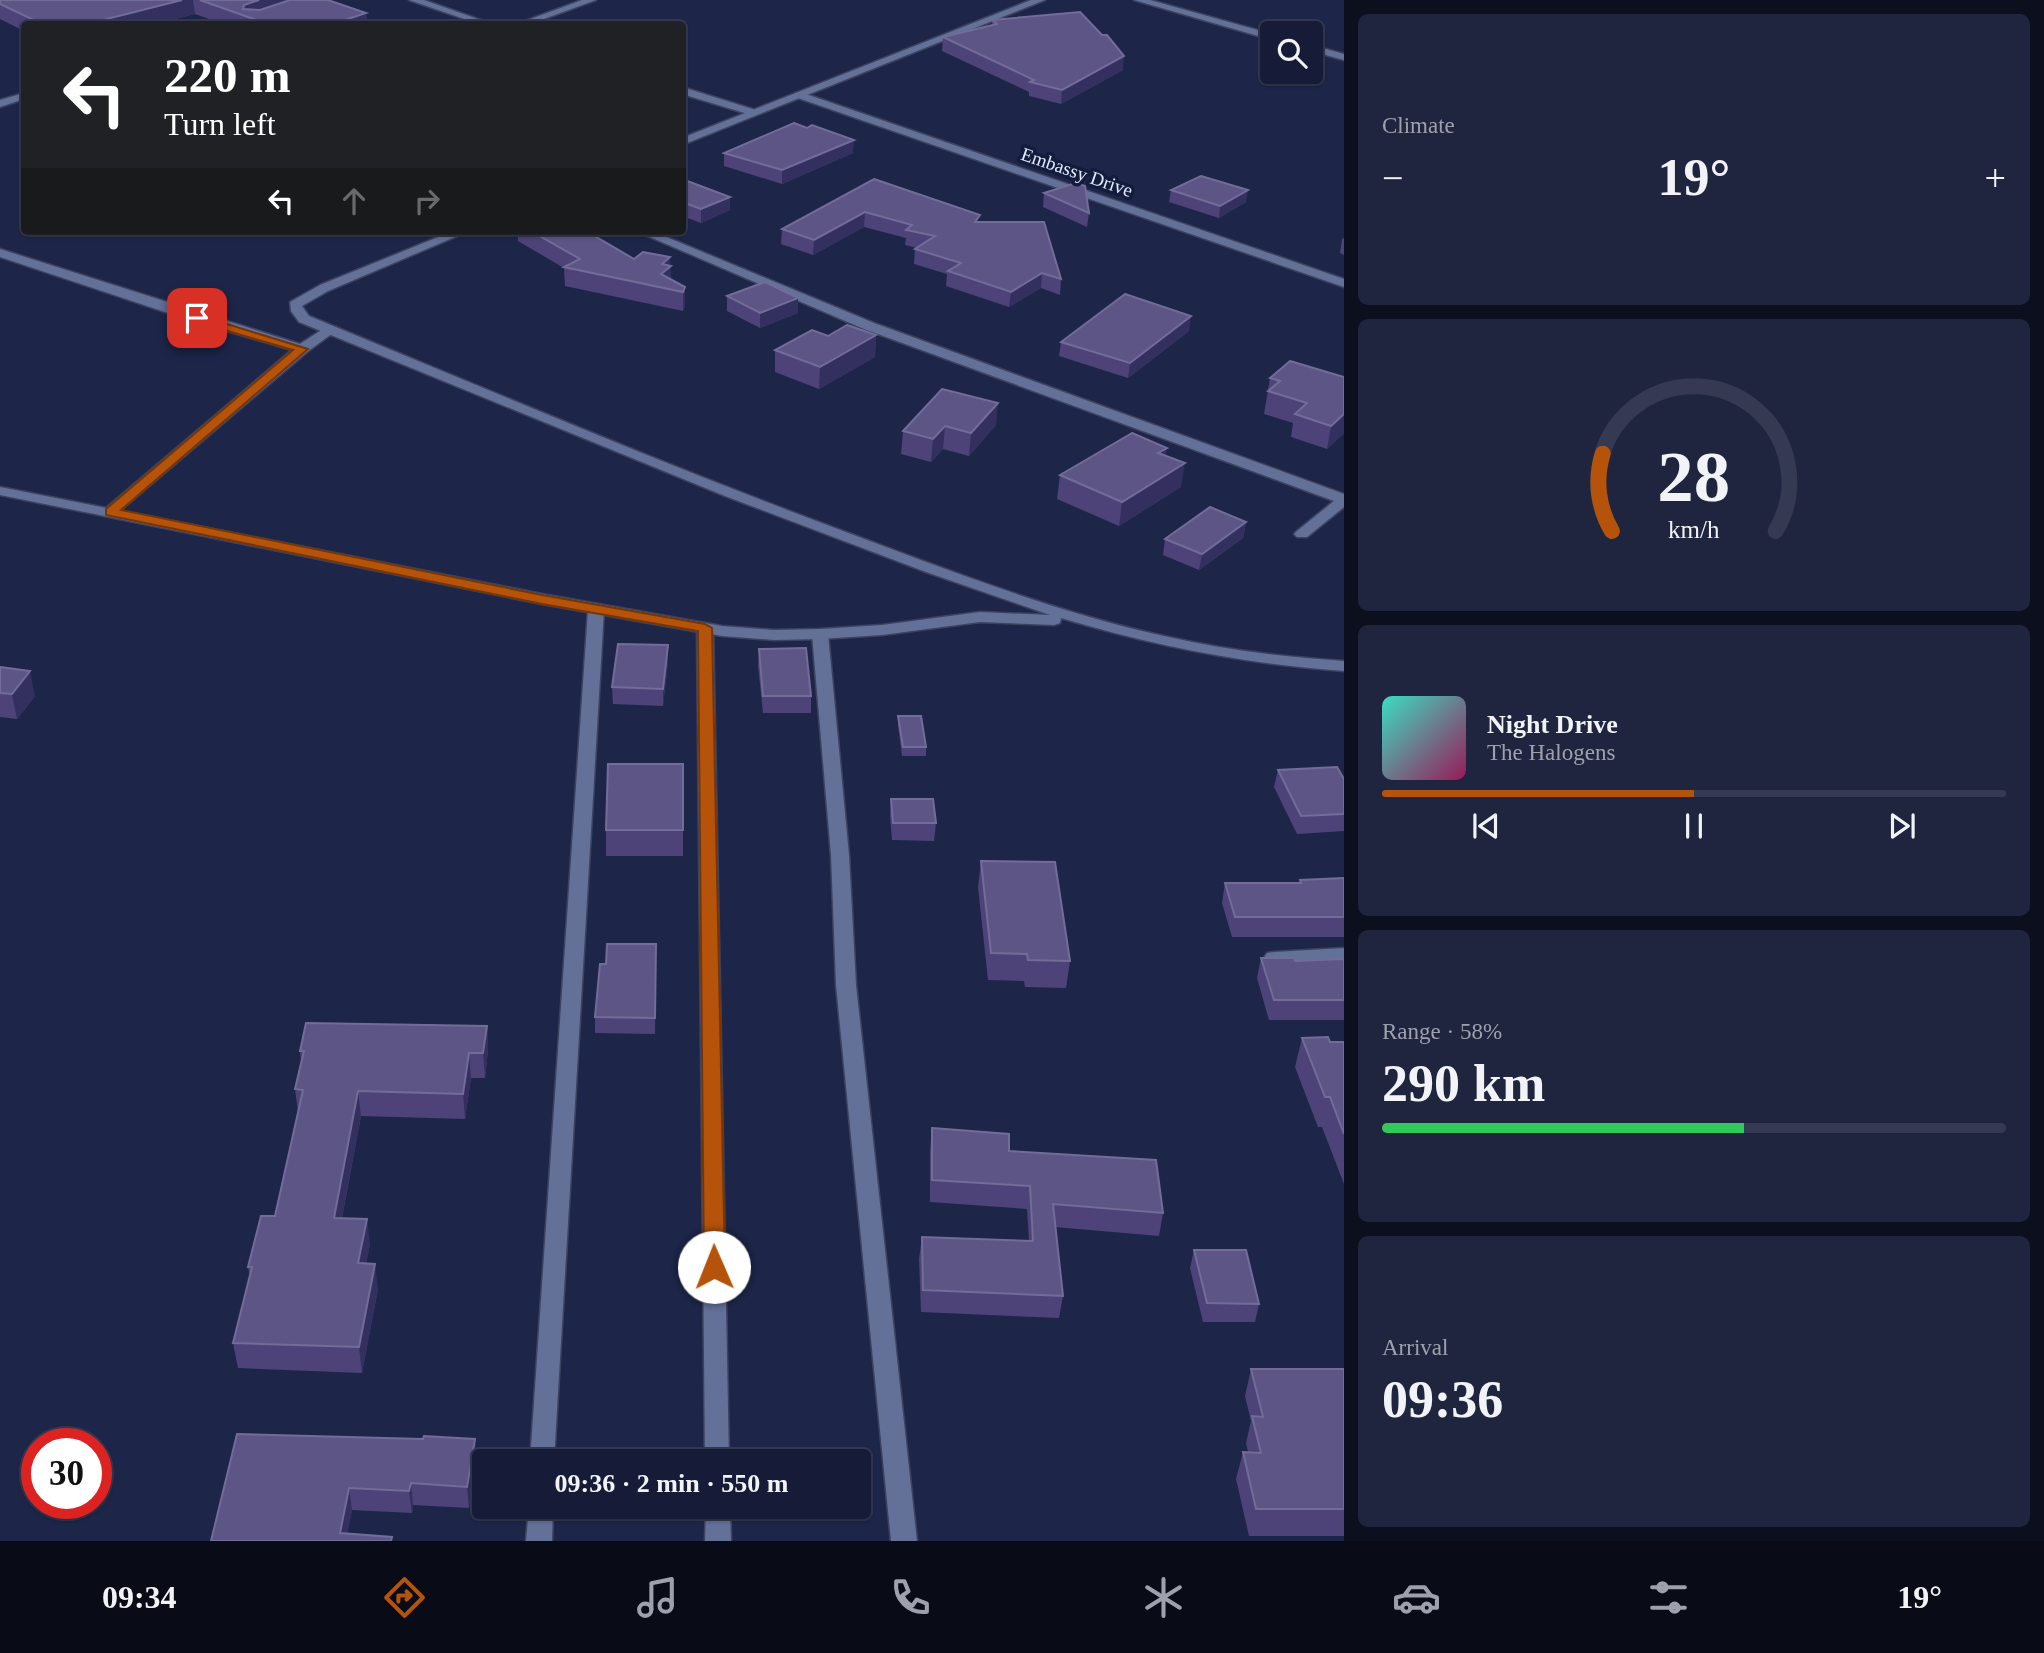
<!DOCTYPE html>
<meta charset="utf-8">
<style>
body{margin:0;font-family:Georgia,serif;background:#1f253f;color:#f1f3f6;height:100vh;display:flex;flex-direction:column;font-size:26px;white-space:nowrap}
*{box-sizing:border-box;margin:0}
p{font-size:23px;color:#9ea1ad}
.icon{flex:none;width:38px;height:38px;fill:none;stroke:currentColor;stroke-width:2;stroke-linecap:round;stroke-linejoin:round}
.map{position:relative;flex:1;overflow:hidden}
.sheet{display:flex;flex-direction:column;gap:14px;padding:14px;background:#0c0f1e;width:700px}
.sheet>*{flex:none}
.hud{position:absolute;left:21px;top:21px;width:665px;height:214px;border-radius:7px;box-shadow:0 2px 5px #0004,0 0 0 2px #353a52;background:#202124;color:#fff;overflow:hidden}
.fabs{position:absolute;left:1260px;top:21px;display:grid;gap:14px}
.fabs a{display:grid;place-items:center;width:63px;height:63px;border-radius:7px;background:#161c37;box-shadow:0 2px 5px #0004,0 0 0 2px #353a52;font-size:35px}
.speed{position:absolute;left:21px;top:1428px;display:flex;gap:14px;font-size:35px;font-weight:700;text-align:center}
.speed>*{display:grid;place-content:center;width:91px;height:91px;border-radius:50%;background:#161c37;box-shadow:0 2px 5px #0004,0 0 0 2px #353a52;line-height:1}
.speed .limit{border:10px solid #d22;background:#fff;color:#111}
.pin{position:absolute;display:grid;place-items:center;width:60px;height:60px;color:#fff;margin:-30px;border-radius:14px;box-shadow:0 4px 10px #0006}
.me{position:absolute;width:77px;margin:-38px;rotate:359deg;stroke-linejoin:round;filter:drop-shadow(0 0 5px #0008)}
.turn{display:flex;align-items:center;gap:24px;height:147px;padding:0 28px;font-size:32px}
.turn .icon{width:91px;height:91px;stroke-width:2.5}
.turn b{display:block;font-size:49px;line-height:60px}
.lanes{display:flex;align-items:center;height:66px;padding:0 28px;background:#0003;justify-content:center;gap:35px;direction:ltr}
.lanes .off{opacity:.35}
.big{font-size:52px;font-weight:700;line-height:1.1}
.sheet .widget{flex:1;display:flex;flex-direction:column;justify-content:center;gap:10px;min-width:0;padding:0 24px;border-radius:10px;background:#1f253f}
.sheet .dial{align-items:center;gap:0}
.dial svg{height:182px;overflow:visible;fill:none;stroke:#353a52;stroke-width:7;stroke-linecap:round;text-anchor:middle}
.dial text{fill:#f1f3f6;stroke:none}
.song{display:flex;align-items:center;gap:21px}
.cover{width:84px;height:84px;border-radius:10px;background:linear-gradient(135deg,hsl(170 70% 55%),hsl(330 70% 35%))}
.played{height:7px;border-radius:4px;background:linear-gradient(90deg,#b45309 50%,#353a52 50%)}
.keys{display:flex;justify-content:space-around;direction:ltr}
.heat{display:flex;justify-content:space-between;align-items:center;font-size:38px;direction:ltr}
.charge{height:10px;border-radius:5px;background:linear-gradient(90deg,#34c759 58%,#353a52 0)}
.trip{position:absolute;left:472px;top:1449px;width:399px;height:70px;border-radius:7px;background:#161c37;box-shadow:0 2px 5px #0004,0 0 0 2px #353a52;font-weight:700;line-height:70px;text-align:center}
.tabs{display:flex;height:112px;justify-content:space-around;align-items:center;background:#090b16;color:#9ea1ad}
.tabs .icon{width:49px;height:49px}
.tabs .active{color:#b45309}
.tabs b{font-size:32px;color:#f1f3f6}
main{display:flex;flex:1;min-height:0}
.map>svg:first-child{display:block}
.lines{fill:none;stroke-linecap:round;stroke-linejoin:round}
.street-casing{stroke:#3d425f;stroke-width:3}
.secondary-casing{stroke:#3d425f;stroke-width:3}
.street{fill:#637098;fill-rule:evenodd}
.secondary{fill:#637098;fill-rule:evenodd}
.wall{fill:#4d4378}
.shaded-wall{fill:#33305f}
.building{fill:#5d5586;stroke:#726c99;stroke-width:2}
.route{fill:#b45309;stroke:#753606;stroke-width:2}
.labels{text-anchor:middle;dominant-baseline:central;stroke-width:7;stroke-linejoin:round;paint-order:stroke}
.far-street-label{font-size:19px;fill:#e3e9fc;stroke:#141c3e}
</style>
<main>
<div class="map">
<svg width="1344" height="1541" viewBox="0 0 1344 1541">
<rect width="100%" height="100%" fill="#1d2649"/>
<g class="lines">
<defs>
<g id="street">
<path d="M409,0h15l68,24h-13z"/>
<path d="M582,0h14l-66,24h-13z"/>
<path d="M1134,0h16l122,34v6z"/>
<path d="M1311,45l33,9v6l-33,-9z"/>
<path d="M682,87l77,24 1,2 -9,2 -69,-21z"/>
<path d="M24,93v6l-24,8v-7z"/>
<path d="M795,93h8l541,186v8l-549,-190z"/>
<path d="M636,231h16l222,92 470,171v13l-37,30h-10l-3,-3 3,-3 37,-30 -470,-172z"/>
<path d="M0,249l300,95 26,-17h10l1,3 -30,22 -192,163 -5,1 -7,-4 2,-3 187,-159 -100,-29 -192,-64z"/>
<path d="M596,605l8,5 -50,851h-24l58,-851z"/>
<path d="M705,623l8,5 16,833h-24l-8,-833z"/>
<path d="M820,629l8,5 21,221 7,130 61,556h-26l-55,-556 -5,-130 -19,-221z"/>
<path d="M1344,948v12l-70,4 -7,-1 -3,-5 3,-5 7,-1z"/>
<path d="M529,1507h24l-1,34h-26z"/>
<path d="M706,1507h24l1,34h-26z"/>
</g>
<g id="secondary">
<path d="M1031,0h14l-363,145v-7z"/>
<path d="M453,231h16l-141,60 -26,15 7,10c175,72 349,146 526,212 108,40 216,83 329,108 60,14 119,21 180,25v10c-97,-7 -190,-25 -283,-53l-1,5 -6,2 -74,-3 -98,13 -62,4 -46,1 -52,-4 -180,-32 -542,-109v-8l542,107 180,32 52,4 46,-1 62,-4 98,-13 70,3 -124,-43 -201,-76 -426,-174 -8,-11 -1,-9 30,-17z"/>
</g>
</defs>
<use href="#street" class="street-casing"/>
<use href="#secondary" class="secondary-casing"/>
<use href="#street" class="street"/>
<use href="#secondary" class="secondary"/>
</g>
<g class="wall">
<path d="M0,0h328l38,13 1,11h-144l-28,-10 -40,10h-131v7l-24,-12z"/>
<path d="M992,20l131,50 -62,34 -32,-8v-4l-87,-41 1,-14 49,-11z"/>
<path d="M724,153h129l-71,31 -58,-18z"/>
<path d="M682,179l48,18v13l-29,13 -19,-7z"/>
<path d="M874,179l105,43 82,57 -1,16 -19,-7 -32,19 -63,-21 1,-12 -33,-10 1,-15 2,-1 -12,-3 1,-7 -42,-11 -51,28 -32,-11 1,-15z"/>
<path d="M1171,190l75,12 -27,16 -50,-16z"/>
<path d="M1044,193l45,20 -2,14 -44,-20z"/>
<path d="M518,231h68l48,28 36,7 1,14 14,7v19l-2,5 -118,-25 -1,-18 -46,-27z"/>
<path d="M1344,238v17l-4,-2 2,-14z"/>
<path d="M727,296l71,17 -38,15 -33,-17z"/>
<path d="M1189,331l-61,47 -69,-22 2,-14z"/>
<path d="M876,335l-1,22 -56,32 -44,-17v-22l53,-14z"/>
<path d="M1344,377v56l-17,16 -36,-12 2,-14 -29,-9 6,-36z"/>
<path d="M942,389l54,36 -27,31 -26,-7 -12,13 -30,-8 2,-23z"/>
<path d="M1166,456l15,31 -62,39 -62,-27 3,-24z"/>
<path d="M1246,522l-3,16 -44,32 -36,-15 2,-16z"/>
<path d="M668,645v17l-5,44 -50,-2 -1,-17z"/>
<path d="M759,649l52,47v17h-48l-5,-47z"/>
<path d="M0,667l35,29 -18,23 -17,-2z"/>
<path d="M898,716l28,31v9h-24l-4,-31z"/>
<path d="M683,764v92h-77v-26z"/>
<path d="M1278,770l66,9v52l-47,3 -23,-47z"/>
<path d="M891,799l45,24 -2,18 -42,-1 -2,-24z"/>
<path d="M981,861l89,100 -4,27 -41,-1 -1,-6 -36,-1 -10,-93z"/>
<path d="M1344,878v59h-112l-10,-34 3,-20h74l1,-3z"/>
<path d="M656,944l-1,90 -60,-1v-16l11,-53z"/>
<path d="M1261,958l34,3 49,-2v61h-75l-12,-42z"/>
<path d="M487,1026l1,24 -3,28h-14l-6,41 -104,-3 -19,102 28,26 -4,20 12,25 -16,84 -124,-5 -5,-25 17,-64 -2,-12 27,-51 23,-104 -3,-23 6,-27 -1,-11z"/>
<path d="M1302,1038l28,4h14v142l-22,-57h-4l-23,-60z"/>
<path d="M932,1128l77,23 154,62 -4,23 -104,-9 8,69 -4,22 -138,-6 -2,-53 3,-22 107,4 -2,-32 -97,-7v-51z"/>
<path d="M1194,1250l65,54 -4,18h-52l-13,-54z"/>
<path d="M1251,1369h93v167h-95l-13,-57 7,-27h5l-2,-9 5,-22 -6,-25z"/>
<path d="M237,1434l240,27 -8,47 -56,-3 -1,8 -60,-3 -5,24 -136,7z"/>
</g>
<g class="shaded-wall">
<path d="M182,0h11l2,14 -40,10h-68z"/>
<path d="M259,0h36l-51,16v-11z"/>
<path d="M366,13l1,11h-34z"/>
<path d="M1124,56l-1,14 -62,34 1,-14z"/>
<path d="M854,140l-1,13 -71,31v-14z"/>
<path d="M1248,190l-2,12 -27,16 1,-12z"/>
<path d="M730,197v13l-29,13v-14z"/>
<path d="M865,212l-1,15 -51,28 1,-15z"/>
<path d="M670,257l1,27 -10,4 1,-24z"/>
<path d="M1042,273l-1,15 -32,19 2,-15z"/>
<path d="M685,287v19l-2,5v-19z"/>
<path d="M798,298v15l-38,15v-15z"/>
<path d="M1191,316l-2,15 -61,47 2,-15z"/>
<path d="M876,335l-1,22 -56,32 1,-22z"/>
<path d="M998,403l-2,22 -27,31 2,-23z"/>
<path d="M1344,414v19l-17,16 4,-23z"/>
<path d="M945,426l-2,23 -12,13 2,-23z"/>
<path d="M1167,448l-4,23 -5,-18z"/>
<path d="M1185,463l-4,24 -62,39 3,-24z"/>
<path d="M1246,522l-3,16 -44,32 3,-16z"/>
<path d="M668,645v17l-5,44v-17z"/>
<path d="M30,671l5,25 -18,23 -5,-25z"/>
<path d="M487,1026l1,24 -3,28 -2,-25z"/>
<path d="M469,1053l2,25 -6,41 -2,-25z"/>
<path d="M358,1091l3,25 -24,127 -3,-25z"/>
<path d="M367,1219l3,25 -9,45 -3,-26z"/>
<path d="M375,1264l3,25 -16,84 -3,-26z"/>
<path d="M475,1439l2,22 -8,47 -2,-21z"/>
<path d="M411,1483l2,22 -1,8 -3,-22z"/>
<path d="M349,1488l3,22 -6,31 -6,-8z"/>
</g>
<g class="building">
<path d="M0,0h182l-95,24h-45l-42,-20z"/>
<path d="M200,0h59l-15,5 -1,4 17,1 30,-10h38l38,13 -33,11h-84l10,-3z"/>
<path d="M1080,12l22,23h5l17,21 -62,34 -32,-8 4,-2 -91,-43 54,-13 -5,-4z"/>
<path d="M794,123l13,5 5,-3 42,15 -72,30 -58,-17z"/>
<path d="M1201,176l47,14 -28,16 -49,-16z"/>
<path d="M682,179l48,18 -29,12 -19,-7z"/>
<path d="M874,179l106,36 -5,7h69l17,57 -19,-6 -31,19 -63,-21 13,-8 -46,-14 20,-13 -29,-6 6,-5 -47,-13 -51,28 -32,-11z"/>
<path d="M1076,183l9,3 4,27 -45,-20z"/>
<path d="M531,231h55l48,28 9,-7 27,5 -8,7 9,2 -10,8 24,13 -2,5 -119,-25 16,-8z"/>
<path d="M765,282l33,16 -38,15 -33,-17z"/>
<path d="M1125,294l66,22 -61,47 -69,-21z"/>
<path d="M847,325l29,10 -56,32 -45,-17 37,-20 16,6z"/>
<path d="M1290,361l54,16v37l-13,12 -36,-12 12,-11 -39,-12 12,-10 -10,-3z"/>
<path d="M942,389l56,14 -27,30 -26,-7 -12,13 -30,-8z"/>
<path d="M1132,433l35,15 -9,5 27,10 -63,39 -62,-27z"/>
<path d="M1210,507l36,15 -44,32 -37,-15z"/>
<path d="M618,644l50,1 -5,44 -51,-2z"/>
<path d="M806,648l5,48h-48l-4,-47z"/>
<path d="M0,667l30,4 -18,23 -12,-1z"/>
<path d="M898,716h23l5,31h-23z"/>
<path d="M608,764h75v66h-77z"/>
<path d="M1337,767l7,12v35l-43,2 -23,-46z"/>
<path d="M891,799h42l3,24h-43z"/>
<path d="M981,861l74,1 15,99 -42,-1 -1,-6 -36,-1z"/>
<path d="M1344,878v39h-109l-10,-34h76l-1,-3z"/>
<path d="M607,944h49l-1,74 -60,-1 5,-53h6z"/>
<path d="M1261,958h33l1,3 49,-2v41h-70z"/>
<path d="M306,1023l181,3 -4,27h-14l-6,41 -105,-3 -24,127 33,1 -9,44 17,1 -16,83 -126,-4 19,-76h-4l13,-51h14l28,-126 -8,-1 9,-38h-4z"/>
<path d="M1328,1037l2,5h14v92l-14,-37h-5l-23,-59z"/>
<path d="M932,1128l77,6v17l147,9 7,53 -110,-9 10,92 -140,-6 -1,-53 111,4 -3,-55 -98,-6z"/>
<path d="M1194,1250h52l13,54 -52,-1z"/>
<path d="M1251,1369h93v140h-88l-13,-57 18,1 -9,-37 11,1z"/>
<path d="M237,1434l186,5 1,-3 51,3 -8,48 -56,-4 -2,8 -60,-3 -9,45 52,4 -1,4h-180z"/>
</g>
<path class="route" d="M193,316h8l107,33 -187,161 421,85 163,29 7,4 13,639 -3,5 -8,3 -7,-3 -3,-5 -6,-636 -156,-27 -436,-89v-6l187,-159 -100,-29z"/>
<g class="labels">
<g class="far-street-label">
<text transform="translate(1077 172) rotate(19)">Embassy Drive</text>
</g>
</g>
</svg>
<div class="fabs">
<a><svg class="icon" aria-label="search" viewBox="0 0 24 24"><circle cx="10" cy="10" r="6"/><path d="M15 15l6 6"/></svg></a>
</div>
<div class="speed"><div class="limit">30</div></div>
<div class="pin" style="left:197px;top:318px;background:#d93025"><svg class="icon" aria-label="arrive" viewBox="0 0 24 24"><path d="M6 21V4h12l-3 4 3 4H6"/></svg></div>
<svg class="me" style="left:714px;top:1267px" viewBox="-20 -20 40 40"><circle r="19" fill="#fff"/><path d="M0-13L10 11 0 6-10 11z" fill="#b45309"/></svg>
<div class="trip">09:36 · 2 min · 550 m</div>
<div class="hud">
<div class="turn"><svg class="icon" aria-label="left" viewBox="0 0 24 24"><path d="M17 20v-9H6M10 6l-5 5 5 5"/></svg><div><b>220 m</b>Turn left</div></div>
<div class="lanes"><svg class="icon" aria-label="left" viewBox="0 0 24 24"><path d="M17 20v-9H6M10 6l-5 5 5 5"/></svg><svg class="icon off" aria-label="ahead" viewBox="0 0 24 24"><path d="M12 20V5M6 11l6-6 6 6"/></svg><svg class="icon off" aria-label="right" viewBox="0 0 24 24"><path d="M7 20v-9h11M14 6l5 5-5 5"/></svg></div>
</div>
</div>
<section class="sheet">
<div class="widget"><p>Climate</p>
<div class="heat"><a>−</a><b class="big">19°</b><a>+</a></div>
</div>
<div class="widget dial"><svg viewBox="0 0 100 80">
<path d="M14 69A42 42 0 1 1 86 69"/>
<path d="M14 69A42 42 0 0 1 10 35" stroke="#b45309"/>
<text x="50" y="56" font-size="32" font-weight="700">28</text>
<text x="50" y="72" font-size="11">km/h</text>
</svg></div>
<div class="widget">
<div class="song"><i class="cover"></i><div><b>Night Drive</b><p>The Halogens</p></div></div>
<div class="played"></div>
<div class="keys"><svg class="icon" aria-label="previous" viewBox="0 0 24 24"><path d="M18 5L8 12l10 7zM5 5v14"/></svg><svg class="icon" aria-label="pause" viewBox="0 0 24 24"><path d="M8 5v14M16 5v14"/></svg><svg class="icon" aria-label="next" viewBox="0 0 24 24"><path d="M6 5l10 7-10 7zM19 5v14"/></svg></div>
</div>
<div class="widget"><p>Range · 58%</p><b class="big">290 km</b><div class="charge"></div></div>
<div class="widget"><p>Arrival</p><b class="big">09:36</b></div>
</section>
</main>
<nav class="tabs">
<b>09:34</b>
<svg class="icon active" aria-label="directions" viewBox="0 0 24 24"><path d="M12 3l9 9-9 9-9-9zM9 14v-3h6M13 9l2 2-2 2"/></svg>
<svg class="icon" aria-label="music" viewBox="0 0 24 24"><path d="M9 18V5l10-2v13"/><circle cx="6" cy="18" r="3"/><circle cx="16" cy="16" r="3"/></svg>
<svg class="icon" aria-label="phone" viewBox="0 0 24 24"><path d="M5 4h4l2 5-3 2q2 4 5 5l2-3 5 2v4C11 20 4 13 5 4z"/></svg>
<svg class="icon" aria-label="climate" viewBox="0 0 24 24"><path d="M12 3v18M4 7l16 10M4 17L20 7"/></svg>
<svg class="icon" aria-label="car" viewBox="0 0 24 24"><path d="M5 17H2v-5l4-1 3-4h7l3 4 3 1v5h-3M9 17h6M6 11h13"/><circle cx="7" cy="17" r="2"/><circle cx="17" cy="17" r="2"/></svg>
<svg class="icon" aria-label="filters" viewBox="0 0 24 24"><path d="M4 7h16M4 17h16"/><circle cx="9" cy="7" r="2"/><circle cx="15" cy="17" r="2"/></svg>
<b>19°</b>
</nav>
